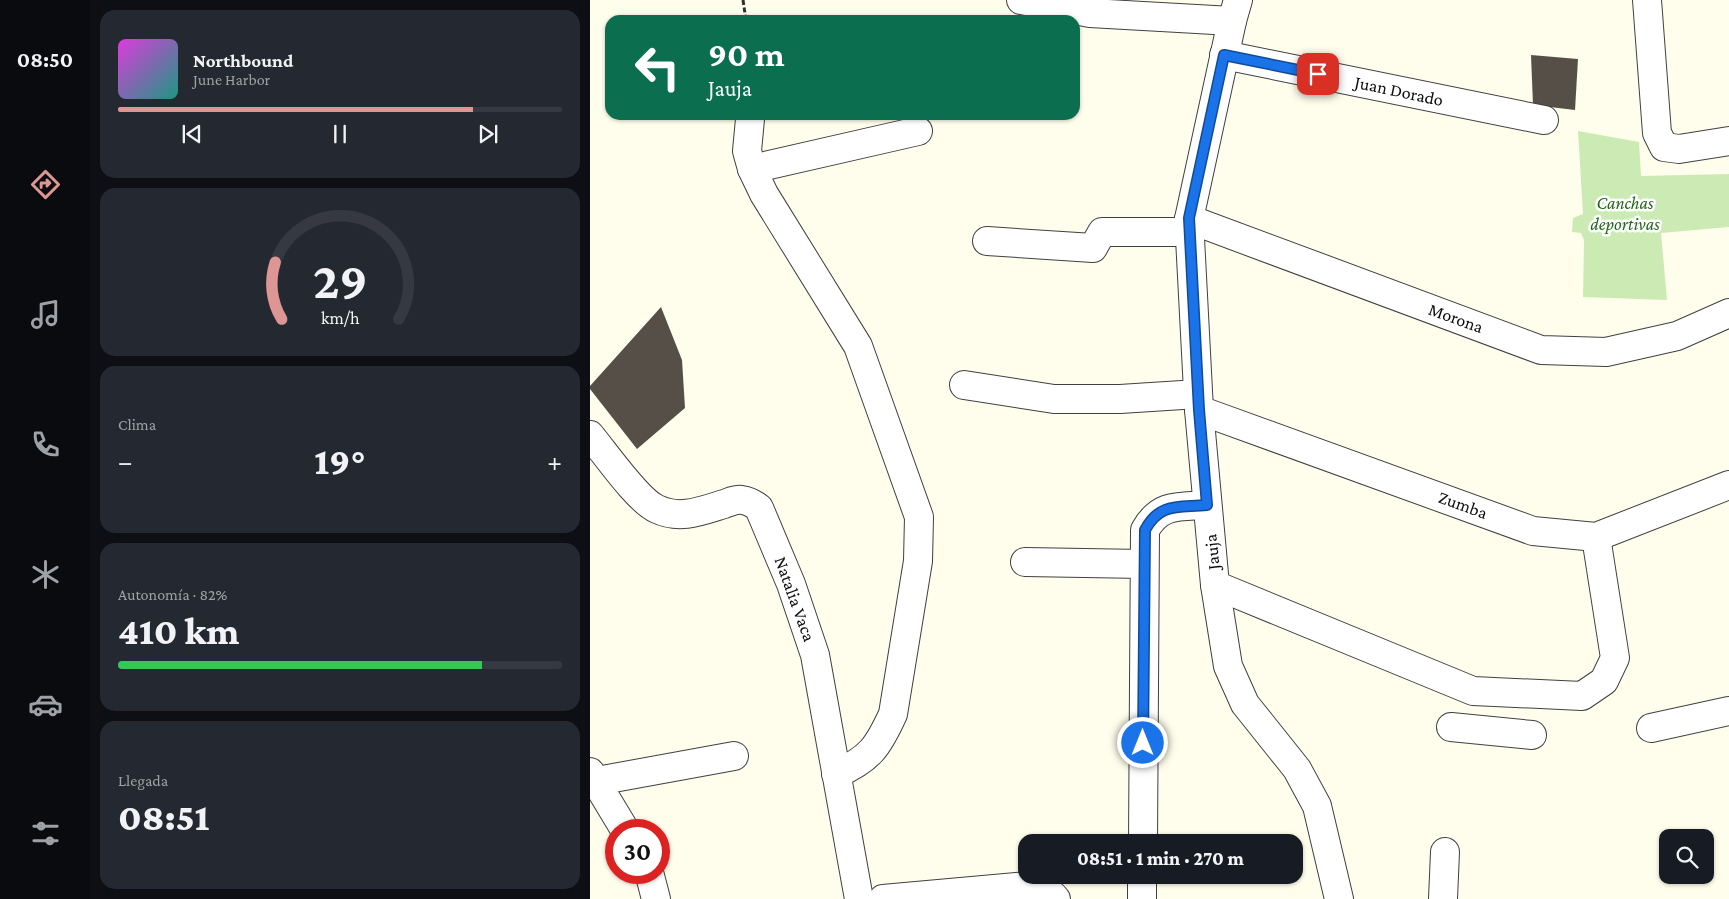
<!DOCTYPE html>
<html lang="es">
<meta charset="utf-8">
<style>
body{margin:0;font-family:"Crimson Pro",serif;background:#242831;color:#f1f3f6;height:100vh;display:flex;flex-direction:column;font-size:19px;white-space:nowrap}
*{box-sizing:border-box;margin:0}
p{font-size:16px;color:#9ea1a6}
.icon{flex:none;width:28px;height:28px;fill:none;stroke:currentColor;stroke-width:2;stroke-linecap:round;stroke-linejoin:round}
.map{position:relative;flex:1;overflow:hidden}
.drawer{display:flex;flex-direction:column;gap:10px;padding:10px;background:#0d0f14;width:500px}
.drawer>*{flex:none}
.hud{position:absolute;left:15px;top:15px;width:475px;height:105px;border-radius:15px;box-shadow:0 1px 4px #0004;background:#0b6e4f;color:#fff;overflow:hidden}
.tools{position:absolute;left:1069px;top:829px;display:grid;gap:10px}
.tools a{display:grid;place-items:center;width:55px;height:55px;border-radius:10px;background:#171b24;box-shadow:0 1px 4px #0004;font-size:25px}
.speed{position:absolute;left:15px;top:819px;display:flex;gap:10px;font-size:25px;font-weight:700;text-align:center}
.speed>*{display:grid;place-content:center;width:65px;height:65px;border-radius:50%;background:#171b24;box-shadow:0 1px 4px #0004;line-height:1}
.speed .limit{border:8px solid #d22;background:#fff;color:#111}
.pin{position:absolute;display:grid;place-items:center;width:42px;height:42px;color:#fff;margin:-21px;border-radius:10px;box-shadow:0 2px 8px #0006}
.me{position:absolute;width:55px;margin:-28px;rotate:0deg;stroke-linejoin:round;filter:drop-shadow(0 0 4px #0008)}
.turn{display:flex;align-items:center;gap:18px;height:105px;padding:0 20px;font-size:22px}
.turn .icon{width:65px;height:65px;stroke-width:2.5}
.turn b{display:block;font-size:35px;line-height:42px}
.big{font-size:38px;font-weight:800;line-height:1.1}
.drawer .card{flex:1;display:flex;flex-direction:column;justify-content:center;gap:8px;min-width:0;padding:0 18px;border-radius:15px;background:#242831}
.drawer .dial{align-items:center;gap:0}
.dial svg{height:130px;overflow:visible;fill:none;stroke:#363941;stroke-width:7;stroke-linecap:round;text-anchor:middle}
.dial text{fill:#f1f3f6;stroke:none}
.song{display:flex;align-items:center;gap:15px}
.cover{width:60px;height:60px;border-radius:8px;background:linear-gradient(135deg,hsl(300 70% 55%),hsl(170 70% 35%))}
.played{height:5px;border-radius:2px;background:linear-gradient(90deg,#dd9694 80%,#363941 80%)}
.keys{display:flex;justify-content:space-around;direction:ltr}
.heat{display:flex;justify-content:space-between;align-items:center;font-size:28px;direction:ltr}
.charge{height:8px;border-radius:4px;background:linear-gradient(90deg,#34c759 82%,#363941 0)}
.trip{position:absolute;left:428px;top:834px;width:285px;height:50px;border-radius:15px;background:#171b24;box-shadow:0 1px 4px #0004;font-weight:800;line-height:50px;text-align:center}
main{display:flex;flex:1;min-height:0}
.tabs{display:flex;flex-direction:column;width:90px;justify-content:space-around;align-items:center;background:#090b0e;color:#9ea1a6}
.tabs .icon{width:35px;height:35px}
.tabs .selected{color:#dd9694}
.tabs b{font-size:22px;color:#f1f3f6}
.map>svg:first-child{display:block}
.green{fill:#ccebb4}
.building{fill:#564f48}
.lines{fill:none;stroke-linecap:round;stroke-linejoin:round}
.minor-casing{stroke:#404040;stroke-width:30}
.path{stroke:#2f2f2f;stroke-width:3;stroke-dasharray:5 2.5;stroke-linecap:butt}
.minor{stroke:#fff;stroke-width:28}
.route-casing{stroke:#114b97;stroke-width:12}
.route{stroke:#1a73e8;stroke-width:9}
.labels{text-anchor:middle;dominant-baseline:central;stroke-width:5;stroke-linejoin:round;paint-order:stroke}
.street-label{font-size:18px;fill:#0d0d0d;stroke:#fff}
.park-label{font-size:18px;font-style:italic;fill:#23681a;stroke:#fff}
</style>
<main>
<nav class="tabs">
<b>08:50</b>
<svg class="icon selected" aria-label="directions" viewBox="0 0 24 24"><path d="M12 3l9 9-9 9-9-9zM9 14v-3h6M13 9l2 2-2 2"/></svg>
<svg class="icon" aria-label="music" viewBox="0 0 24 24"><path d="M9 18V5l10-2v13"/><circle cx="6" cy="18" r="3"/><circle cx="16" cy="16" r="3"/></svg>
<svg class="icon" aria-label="phone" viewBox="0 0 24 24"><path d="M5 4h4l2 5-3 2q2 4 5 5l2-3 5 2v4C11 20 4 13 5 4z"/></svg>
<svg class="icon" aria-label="climate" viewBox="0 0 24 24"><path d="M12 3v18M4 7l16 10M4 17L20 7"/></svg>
<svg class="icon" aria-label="car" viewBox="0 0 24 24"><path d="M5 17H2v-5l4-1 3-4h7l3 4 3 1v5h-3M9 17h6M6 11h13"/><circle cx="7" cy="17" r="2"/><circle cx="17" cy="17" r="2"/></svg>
<svg class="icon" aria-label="filters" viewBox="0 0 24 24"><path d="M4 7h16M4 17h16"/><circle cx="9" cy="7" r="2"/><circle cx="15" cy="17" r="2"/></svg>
</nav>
<section class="drawer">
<div class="card">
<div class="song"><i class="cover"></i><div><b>Northbound</b><p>June Harbor</p></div></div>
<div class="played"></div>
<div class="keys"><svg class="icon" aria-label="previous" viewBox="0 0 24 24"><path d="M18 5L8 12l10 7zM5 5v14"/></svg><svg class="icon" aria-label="pause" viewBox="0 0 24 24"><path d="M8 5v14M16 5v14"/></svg><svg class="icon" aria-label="next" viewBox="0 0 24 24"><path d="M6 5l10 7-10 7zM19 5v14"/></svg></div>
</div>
<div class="card dial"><svg viewBox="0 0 100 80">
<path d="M14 69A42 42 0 1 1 86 69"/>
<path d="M14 69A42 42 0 0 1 10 34" stroke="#dd9694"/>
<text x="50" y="56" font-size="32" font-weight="700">29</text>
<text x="50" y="72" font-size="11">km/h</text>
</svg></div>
<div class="card"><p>Clima</p>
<div class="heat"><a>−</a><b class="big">19°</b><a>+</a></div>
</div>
<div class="card"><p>Autonomía · 82%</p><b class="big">410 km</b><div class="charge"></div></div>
<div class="card"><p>Llegada</p><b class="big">08:51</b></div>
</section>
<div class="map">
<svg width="1139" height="899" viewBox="0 0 1139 899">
<rect width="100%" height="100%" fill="#fffdec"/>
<path class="green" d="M988,131l61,11 2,34 88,-2v53l-68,6 6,67 -84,-3 1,-57 -3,-7 -9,-1 1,-14 10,-4z"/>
<g class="building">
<path d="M941,55l47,4 -3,51 -42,-5z"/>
<path d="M71,307l21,53 3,48 -48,41 -47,-60v-3z"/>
</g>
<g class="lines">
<defs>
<g id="minor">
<path d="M431,0l69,13 142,8"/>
<path d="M648,0l-6,21 -43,198 10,191 16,175 13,81 17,38 52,65 20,37 22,93"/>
<path d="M1057,0l10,133 7,14 15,2 50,-8"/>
<path d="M634,55l320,65"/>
<path d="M160,119l-3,32 5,18 12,25 94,152 61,171 -1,44 -25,153c-15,33 -23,45 -57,60"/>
<path d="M162,169l166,-38"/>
<path d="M599,219l352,131 65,2 71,-16 52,-23"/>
<path d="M397,241l106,7 9,-16h87"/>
<path d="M374,385l90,14h66l78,-5"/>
<path d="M609,410l334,121 63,6 133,-52"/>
<path d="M0,435c15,18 48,66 67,74 23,11 44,2 67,-5 6,-2 12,-5 18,-4 7,1 12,4 17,8l32,76 24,71 44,244"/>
<path d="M435,562l119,2"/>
<path d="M625,585l258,106 109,5 22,-15 11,-23 -19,-121"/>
<path d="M861,727l81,8"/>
<path d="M1061,728l78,-17"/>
<path d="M0,772l35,58"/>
<path d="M7,781l137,-25"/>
<path d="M553,842l2,-312c15,-27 34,-23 62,-25"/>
<path d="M59,872l7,27"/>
<path d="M293,899l144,-13c12,1 21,3 29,13"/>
<path d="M552,899v-24"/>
<path d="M853,899l2,-47"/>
</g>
</defs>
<use href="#minor" class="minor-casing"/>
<path class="path" d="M153,0l3,20"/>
<use href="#minor" class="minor"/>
</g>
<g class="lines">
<defs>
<path id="route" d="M553,743l2,-213c15,-28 34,-22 62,-25l-8,-95 -10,-192 35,-163 94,19"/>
</defs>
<use href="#route" class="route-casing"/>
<use href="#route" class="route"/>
</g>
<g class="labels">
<g class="street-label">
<text transform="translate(809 91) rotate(12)">Juan Dorado</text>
<text transform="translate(866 318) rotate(20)">Morona</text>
<text transform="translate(873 505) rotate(20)">Zumba</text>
<text transform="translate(622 552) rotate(-96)">Jauja</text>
<text transform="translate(205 599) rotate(70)">Natalia Vaca</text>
</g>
<g class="park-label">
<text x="1035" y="203">Canchas<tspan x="1035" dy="21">deportivas</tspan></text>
</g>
</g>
</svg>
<div class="tools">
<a><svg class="icon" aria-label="search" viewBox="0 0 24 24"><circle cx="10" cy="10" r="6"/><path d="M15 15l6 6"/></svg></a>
</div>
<div class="speed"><div class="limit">30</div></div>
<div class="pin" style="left:728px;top:74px;background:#d93025"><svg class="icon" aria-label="arrive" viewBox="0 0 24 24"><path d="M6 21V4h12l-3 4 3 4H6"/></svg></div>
<svg class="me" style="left:553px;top:743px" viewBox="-20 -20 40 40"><circle r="17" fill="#1a73e8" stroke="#fff" stroke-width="3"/><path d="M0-11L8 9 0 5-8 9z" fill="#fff"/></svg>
<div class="trip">08:51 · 1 min · 270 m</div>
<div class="hud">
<div class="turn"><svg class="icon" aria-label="left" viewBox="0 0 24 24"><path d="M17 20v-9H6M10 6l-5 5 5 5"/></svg><div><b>90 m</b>Jauja</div></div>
</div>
</div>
</main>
